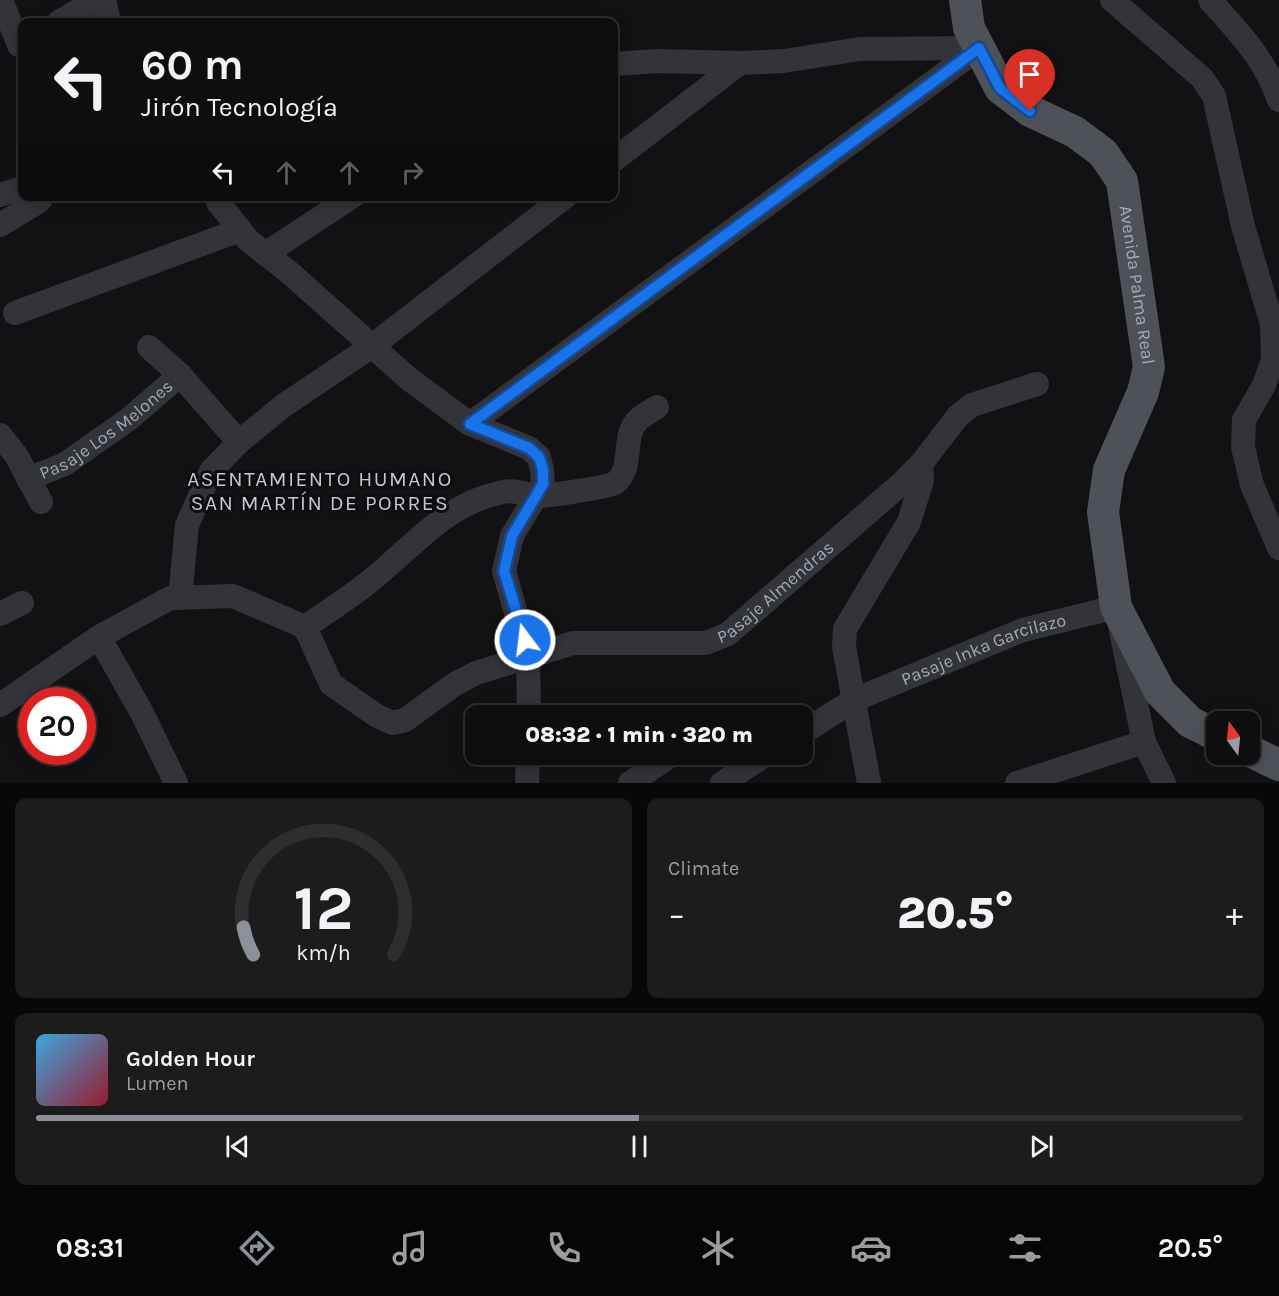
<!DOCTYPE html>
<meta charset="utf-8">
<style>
body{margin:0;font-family:Karla,sans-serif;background:#1c1c1d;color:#f1f3f6;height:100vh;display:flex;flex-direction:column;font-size:22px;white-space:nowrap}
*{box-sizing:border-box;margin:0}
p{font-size:20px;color:#9b9c9e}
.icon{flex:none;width:33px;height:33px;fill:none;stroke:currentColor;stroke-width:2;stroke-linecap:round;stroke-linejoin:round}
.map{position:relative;height:783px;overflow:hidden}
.sheet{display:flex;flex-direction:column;gap:15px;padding:15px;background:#080808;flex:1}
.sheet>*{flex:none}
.top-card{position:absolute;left:18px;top:18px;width:600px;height:183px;border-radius:12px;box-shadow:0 3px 15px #0003,0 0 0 2px #2e2e2f;background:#0e0e0f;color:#f1f3f6;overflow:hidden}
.needle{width:39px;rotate:345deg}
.tools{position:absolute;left:1206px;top:711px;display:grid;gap:12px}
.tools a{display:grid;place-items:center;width:54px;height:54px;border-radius:12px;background:#0e0e0f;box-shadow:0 3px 15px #0003,0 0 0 2px #2e2e2f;font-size:30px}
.speed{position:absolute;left:18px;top:687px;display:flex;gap:12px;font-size:30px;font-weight:700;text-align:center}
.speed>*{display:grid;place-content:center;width:78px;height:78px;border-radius:50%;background:#0e0e0f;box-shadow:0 3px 15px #0003,0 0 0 2px #2e2e2f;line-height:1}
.speed .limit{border:9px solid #d22;background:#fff;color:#111}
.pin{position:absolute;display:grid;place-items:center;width:51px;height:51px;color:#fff;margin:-62px -26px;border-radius:50% 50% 50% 0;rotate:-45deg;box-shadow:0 0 6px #0007}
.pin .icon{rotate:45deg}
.me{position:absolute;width:66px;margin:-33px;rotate:345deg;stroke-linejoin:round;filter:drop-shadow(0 0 4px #0008)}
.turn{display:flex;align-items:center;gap:21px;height:126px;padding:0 24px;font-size:27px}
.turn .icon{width:78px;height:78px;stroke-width:2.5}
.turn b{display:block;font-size:42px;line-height:51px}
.lanes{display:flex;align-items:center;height:57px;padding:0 24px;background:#0003;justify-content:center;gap:30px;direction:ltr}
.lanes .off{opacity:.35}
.big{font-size:45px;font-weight:800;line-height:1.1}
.sheet .card{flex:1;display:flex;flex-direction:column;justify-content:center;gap:9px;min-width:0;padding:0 21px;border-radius:12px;background:#1c1c1d}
.sheet .dial{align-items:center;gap:0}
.dial svg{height:156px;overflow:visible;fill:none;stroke:#2e2e2f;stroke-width:7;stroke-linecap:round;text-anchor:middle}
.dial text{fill:#f1f3f6;stroke:none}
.song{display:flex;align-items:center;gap:18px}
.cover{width:72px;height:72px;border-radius:9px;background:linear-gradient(135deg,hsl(200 70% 55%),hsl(350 70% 35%))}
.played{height:6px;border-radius:3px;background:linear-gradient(90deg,#8c9099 50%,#2e2e2f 50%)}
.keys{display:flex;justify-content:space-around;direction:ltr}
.heat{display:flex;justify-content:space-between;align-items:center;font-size:33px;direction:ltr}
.sheet .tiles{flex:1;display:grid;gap:15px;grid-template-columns:1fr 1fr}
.card:last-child{grid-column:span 2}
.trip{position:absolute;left:465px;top:705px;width:348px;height:60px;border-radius:12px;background:#0e0e0f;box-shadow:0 3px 15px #0003,0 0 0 2px #2e2e2f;font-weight:800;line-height:60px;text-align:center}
.tab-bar{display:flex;height:96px;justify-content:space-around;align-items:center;background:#060606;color:#9b9c9e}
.tab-bar .icon{width:42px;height:42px}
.tab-bar .active{color:#8c9099}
.tab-bar b{font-size:27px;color:#f1f3f6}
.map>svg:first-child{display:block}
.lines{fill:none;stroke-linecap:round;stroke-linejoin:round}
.minor{stroke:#33343a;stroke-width:24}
.major{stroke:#4f5159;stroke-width:32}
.route-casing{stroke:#114b97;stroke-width:15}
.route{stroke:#1a73e8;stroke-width:10}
.labels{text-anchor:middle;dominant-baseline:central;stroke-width:6;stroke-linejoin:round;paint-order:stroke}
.street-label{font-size:18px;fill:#a2a9b6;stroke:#0d0d0f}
.quarter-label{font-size:21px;letter-spacing:1.5px;fill:#c4c8d2;stroke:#0d0d0f}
</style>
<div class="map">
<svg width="1279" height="783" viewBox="0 0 1279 783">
<rect width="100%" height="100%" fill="#121214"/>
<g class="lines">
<g class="minor">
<path d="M1,0l18,45"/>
<path d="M104,0l5,22"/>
<path d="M1112,0l90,78 12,18 29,130 29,98 1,36 -9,25 -20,35 -1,27 9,38 27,63"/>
<path d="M1210,0c29,33 54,57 69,100"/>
<path d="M59,22l38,-22"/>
<path d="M614,64l43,-3 83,2 44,-2 76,-12 119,-1"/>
<path d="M614,160l126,-97"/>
<path d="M0,195l22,-7"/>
<path d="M218,202l30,38 42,33 82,73 194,-150"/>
<path d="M0,225l38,-23 5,-6"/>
<path d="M265,254l88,-58"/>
<path d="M15,313l225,-83"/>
<path d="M149,347l31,28 59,67"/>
<path d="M470,424l509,-376"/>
<path d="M0,435l16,20 25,47"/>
<path id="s1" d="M28,479l37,-15 64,-45 51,-44"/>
<path d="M180,598l7,-73 24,-54 28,-29 44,-36 89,-60 37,33 61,45 59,24 10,9 3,13 1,14 -31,52 -8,35 24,84 1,61"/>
<path d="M0,614l22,-11"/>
<path id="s2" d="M305,627l26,57 46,32 16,7 12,-3 50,-36 21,-11 97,-30h133l22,-9 174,-151 19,-19 37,-48 14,-11 65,-21"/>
<path d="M305,627c20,-14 41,-27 60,-42 44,-33 77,-80 134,-92 14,-4 22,0 36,3 8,1 74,-9 80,-13 20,-16 6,-47 23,-63 5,-5 13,-9 19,-13"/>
<path d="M99,637l43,76 34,70"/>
<path d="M0,705l99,-68 71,-39 63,-2 72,31"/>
<path id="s3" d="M802,733l52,-33 169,-70 93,-23 28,135 20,41"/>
<path d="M527,783l1,-29"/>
<path d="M630,783l43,-29"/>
<path d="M722,783l45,-29"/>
<path d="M869,783l-25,-136 1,-18 64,-107 13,-42 -1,-16"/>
<path d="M1017,783l127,-41"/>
</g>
<g class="major">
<path id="s4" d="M965,0l4,28 31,60 30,23 45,21 28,21 19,28 27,186 -6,25 -34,78 -6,42 13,95 44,85 30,30 26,13"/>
<path d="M1250,751l29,14"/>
</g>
</g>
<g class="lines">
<defs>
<path id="route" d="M525,640l-21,-69 8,-35 31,-52v-14l-4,-13 -10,-9 -59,-24 509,-376 21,40 30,23"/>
</defs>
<use href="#route" class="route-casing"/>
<use href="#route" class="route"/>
</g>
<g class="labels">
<g class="street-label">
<text stroke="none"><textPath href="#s4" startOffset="357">Avenida Palma Real</textPath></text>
<text stroke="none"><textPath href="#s1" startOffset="93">Pasaje Los Melones</textPath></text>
<text stroke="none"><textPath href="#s2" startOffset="555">Pasaje Almendras</textPath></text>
<text stroke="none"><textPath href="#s3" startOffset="201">Pasaje Inka Garcilazo</textPath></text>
</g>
<g class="quarter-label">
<text x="320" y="479">ASENTAMIENTO HUMANO<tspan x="320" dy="24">SAN MARTÍN DE PORRES</tspan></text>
</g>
</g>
</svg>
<div class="tools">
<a><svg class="needle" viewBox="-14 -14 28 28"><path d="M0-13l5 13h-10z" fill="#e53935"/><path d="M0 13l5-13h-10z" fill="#9b9c9e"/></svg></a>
</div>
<div class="speed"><div class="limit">20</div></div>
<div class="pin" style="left:1030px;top:111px;background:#d93025"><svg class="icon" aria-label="arrive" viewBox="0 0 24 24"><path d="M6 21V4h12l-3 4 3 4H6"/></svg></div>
<svg class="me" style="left:525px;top:640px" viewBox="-20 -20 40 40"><circle r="17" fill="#1a73e8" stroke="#fff" stroke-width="3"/><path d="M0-11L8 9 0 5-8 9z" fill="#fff"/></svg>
<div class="trip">08:32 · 1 min · 320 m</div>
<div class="top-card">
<div class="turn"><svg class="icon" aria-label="left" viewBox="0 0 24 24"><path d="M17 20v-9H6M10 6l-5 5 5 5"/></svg><div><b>60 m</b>Jirón Tecnología</div></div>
<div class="lanes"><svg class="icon" aria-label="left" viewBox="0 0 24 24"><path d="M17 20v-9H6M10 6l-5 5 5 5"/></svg><svg class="icon off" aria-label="ahead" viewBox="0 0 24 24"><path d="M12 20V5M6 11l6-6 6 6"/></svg><svg class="icon off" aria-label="ahead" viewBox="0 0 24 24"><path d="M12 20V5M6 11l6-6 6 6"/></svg><svg class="icon off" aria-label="right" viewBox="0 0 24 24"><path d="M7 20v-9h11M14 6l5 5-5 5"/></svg></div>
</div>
</div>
<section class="sheet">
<div class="tiles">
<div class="card dial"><svg viewBox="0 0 100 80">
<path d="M14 69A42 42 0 1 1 86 69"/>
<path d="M14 69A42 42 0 0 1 9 55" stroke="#8c9099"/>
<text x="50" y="56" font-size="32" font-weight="700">12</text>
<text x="50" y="72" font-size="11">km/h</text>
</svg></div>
<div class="card"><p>Climate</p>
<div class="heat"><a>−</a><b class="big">20.5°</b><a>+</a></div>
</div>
<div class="card">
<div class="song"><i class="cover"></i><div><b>Golden Hour</b><p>Lumen</p></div></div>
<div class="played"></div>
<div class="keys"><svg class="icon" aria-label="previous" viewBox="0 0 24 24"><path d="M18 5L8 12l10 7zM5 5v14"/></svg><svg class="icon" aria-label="pause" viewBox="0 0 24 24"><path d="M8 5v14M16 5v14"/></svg><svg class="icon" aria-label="next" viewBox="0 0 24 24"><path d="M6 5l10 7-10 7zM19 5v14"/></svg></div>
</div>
</div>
</section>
<nav class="tab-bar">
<b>08:31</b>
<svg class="icon active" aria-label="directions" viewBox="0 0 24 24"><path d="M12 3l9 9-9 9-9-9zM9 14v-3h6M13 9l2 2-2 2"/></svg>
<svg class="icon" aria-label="music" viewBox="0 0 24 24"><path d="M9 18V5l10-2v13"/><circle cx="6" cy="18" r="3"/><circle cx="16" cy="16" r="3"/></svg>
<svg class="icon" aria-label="phone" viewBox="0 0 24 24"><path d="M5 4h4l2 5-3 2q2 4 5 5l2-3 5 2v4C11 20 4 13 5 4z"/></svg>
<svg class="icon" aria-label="climate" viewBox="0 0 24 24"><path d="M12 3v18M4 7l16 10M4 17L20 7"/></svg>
<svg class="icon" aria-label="car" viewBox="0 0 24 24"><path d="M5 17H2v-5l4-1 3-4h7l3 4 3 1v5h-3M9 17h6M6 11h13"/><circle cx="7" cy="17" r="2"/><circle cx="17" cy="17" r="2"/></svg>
<svg class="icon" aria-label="filters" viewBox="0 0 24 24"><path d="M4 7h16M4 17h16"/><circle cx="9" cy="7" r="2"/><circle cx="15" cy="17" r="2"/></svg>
<b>20.5°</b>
</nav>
